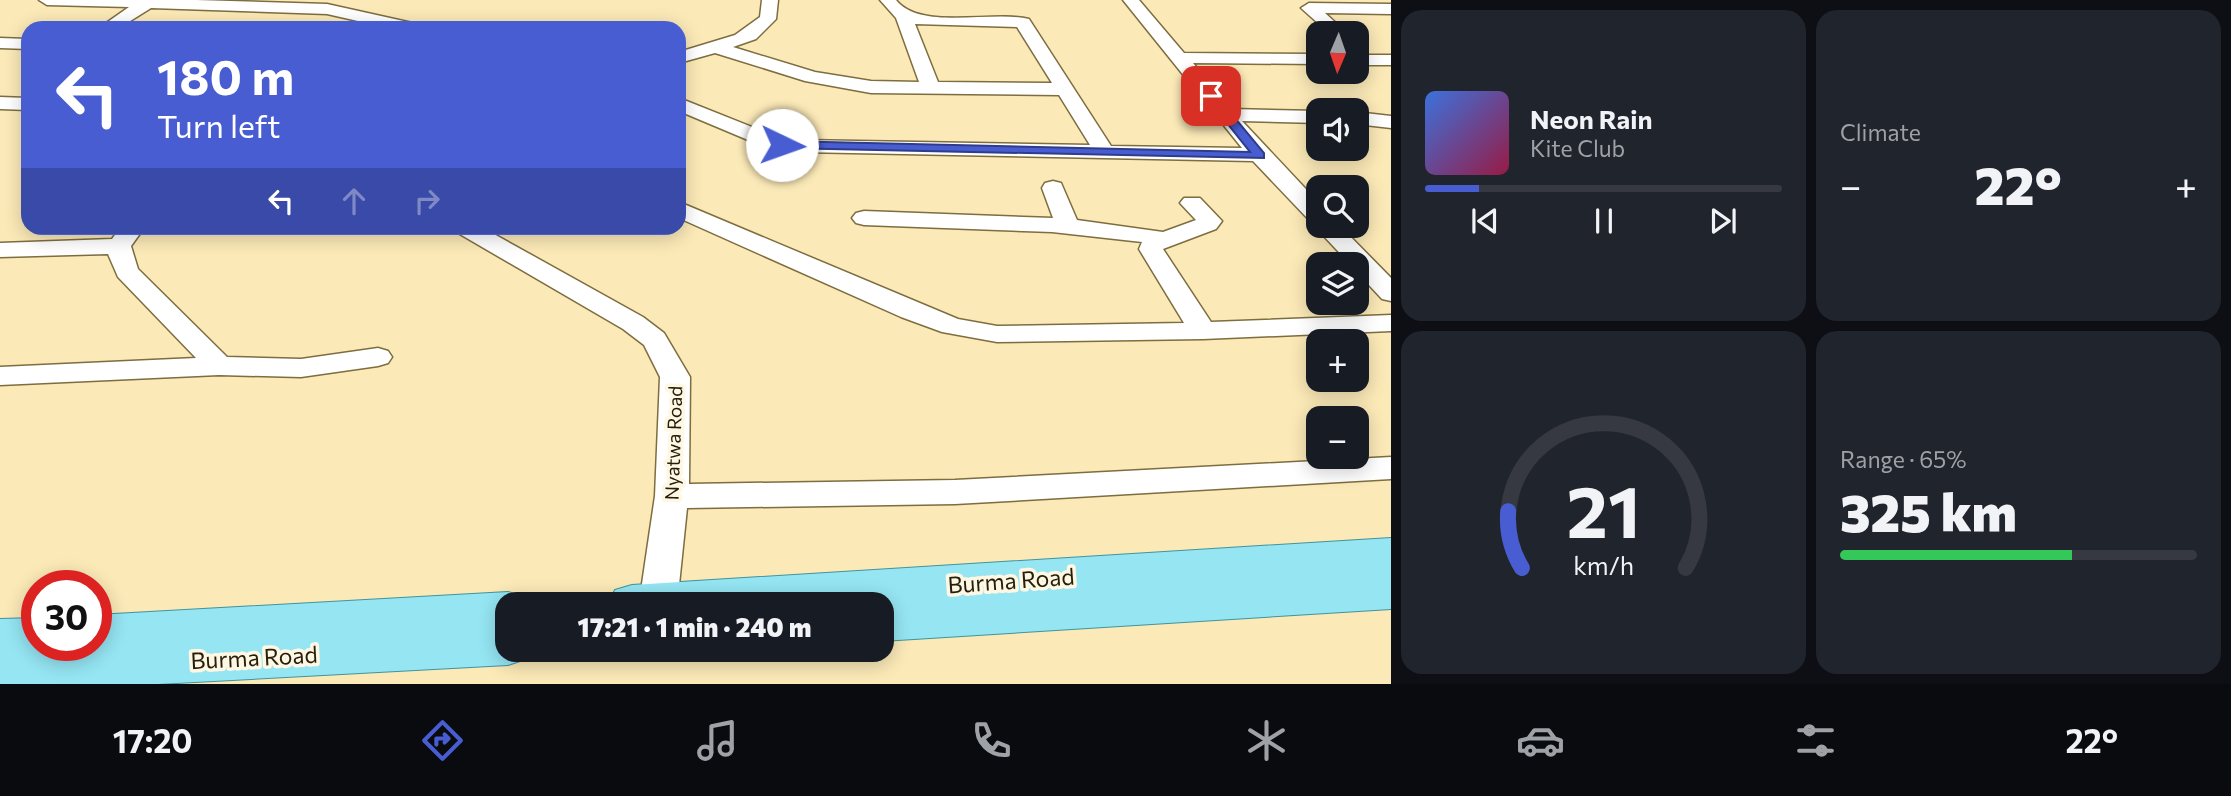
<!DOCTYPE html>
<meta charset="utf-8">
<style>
body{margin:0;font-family:Commissioner,sans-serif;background:#20242c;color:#f1f3f6;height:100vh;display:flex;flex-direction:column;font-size:26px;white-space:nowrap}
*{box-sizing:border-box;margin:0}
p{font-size:23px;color:#9ea1a6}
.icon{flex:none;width:38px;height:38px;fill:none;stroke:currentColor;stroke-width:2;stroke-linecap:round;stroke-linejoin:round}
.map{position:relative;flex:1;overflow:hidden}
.drawer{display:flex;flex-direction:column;gap:10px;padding:10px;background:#0d0f14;width:840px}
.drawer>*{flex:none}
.top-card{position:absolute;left:21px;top:21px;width:665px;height:214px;border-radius:21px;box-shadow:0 4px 18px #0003;background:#485dd2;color:#fff;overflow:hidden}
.needle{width:46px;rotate:182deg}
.tools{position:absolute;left:1306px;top:21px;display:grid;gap:14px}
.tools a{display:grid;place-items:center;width:63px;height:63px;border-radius:14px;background:#171b24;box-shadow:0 4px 18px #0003;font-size:35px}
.speed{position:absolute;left:21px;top:570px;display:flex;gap:14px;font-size:35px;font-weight:700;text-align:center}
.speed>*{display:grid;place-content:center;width:91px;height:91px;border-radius:50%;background:#171b24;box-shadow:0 4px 18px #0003;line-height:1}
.speed .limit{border:10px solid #d22;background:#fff;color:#111}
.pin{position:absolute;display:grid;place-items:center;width:60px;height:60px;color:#fff;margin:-30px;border-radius:14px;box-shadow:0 4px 10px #0006}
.me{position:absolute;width:77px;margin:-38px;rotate:93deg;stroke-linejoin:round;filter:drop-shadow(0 0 5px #0008)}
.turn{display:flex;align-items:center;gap:24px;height:147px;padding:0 21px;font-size:32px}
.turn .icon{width:91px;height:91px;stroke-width:2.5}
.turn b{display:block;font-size:49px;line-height:60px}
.lanes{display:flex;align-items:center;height:66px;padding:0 21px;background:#0003;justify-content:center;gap:35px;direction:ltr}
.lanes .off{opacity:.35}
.big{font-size:52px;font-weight:800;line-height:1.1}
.drawer .tile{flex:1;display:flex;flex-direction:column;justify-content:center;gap:10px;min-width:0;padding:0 24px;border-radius:21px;background:#20242c}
.drawer .dial{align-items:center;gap:0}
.dial svg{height:182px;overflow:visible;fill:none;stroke:#363941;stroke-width:7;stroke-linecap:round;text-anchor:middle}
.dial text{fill:#f1f3f6;stroke:none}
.song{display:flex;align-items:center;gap:21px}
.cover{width:84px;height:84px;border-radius:10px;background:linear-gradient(135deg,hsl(220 70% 55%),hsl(340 70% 35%))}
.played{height:7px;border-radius:4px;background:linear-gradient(90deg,#485dd2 15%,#363941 15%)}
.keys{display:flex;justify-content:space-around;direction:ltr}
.heat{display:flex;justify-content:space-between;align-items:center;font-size:38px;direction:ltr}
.charge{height:10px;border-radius:5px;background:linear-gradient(90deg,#34c759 65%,#363941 0)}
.drawer .tiles{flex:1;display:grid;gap:10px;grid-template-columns:repeat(2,1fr)}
.trip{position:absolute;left:495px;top:592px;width:399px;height:70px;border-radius:21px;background:#171b24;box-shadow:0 4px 18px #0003;font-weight:800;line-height:70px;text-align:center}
.dock{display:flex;height:112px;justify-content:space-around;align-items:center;background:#090b0e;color:#9ea1a6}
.dock .icon{width:49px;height:49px}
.dock .current{color:#485dd2}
.dock b{font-size:32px;color:#f1f3f6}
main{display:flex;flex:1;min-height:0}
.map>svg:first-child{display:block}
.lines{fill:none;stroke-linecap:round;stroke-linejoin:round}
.minor-casing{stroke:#7d6d3f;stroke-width:3}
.major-casing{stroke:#40949d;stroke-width:2}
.minor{fill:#fff;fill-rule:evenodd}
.major{fill:#95e5f3;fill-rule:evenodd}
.route{fill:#485dd2;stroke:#2f3c88;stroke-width:2}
.labels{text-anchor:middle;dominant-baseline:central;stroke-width:7;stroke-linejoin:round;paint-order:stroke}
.street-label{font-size:19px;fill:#251e0b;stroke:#fef7e3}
.near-street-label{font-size:23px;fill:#251e0b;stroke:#fef7e3}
</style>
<main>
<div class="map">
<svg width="1391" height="684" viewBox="0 0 1391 684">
<rect width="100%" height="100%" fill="#fbe9b7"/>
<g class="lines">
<defs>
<g id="minor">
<path d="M39,0h157l131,4 90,20 2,4h-30l-62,-14 -176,-6 -32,20h-20l30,-21 -82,-2z"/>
<path d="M762,0h16l-2,19 -20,20 -23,8 82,25 56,9 48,1 -23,-64 -16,-18h16c25,31 95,10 133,19l82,127 131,2 -119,-148h16l45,53 134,1v10l-125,-1 39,46 86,2v12l-76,-2 76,81v24h22l51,52v23l-9,-2 -26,-28v-7h-6l-31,-33 -4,-5 2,-3 -7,-2 -57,-60 -453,-9 -40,-7 -81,-34v-13l93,37 28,5 290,5 -31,-50 -188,-2 -66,-12 -90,-28 -36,10v-11l56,-17 25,-18zM915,24l102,3 35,56 -114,-1z"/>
<path d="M1309,3l82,1v10l-66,-1 22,20h-18l-28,-25z"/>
<path d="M0,38l28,1v10l-28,-1z"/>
<rect x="1356" y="55" width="35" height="10"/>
<path d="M0,97l28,1v12l-28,-1z"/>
<path d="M1356,112l35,4v12l-35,-4z"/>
<path d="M1053,181l8,2 16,37 86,12 33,-12 -16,-17 4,-5h16l22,23 -6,8 -53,20 48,73 180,-7v16l-188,8 -206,3 -55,-10 -41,-15 -222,-99v-16l279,117 39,7 187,-3 -45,-74 3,-7 -90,-10 -188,-7 -8,-2 -4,-5 4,-5 8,-2 189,7 -11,-30 3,-5z"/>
<path d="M120,228h24l-13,18 7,23 89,88 74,2 77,-11 10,3 4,6 -4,6 -10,3 -77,11 -82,-2 -219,10v-18l196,-9 -78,-81 -10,-23 -108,3v-14l112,-4z"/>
<path d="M454,228h29l160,89 21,16 26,44 -1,107 266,-4 436,-23v22l-436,25 -268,4 -10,96h-38l16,-108 5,-119 -16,-32 -21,-16 -165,-96z"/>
</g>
<g id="major">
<path d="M1391,538v71l-509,32v-37h-274l7,-14 17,-5z"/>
<path d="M508,592l17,5 4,7h-21v45h23l-5,10 -18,6 -350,19h-158v-65l37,-1v28h59v-31z"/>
</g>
</defs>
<use href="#minor" class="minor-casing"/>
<use href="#major" class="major-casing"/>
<use href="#minor" class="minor"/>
<use href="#major" class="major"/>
</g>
<path class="route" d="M1207,94h8l49,59v5l-482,-10 -6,-3 6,-4 468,11 -43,-54z"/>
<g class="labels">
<g class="street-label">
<text transform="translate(673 443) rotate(-88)">Nyatwa Road</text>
</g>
<g class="near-street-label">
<text transform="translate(1011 580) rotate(-4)">Burma Road</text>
<text transform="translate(254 657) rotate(-3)">Burma Road</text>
</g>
</g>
</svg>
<div class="tools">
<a><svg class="needle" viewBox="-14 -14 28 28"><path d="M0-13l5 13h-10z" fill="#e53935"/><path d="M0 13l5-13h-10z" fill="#9ea1a6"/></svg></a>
<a><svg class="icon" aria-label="sound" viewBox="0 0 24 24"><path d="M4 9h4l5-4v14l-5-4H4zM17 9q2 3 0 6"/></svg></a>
<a><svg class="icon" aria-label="search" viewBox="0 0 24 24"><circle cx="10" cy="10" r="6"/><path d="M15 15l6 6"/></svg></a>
<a><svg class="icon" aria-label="layers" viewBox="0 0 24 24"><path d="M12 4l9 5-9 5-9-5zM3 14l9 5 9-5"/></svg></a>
<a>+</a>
<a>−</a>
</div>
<div class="speed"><div class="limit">30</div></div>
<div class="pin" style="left:1211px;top:96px;background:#d93025"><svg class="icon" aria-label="arrive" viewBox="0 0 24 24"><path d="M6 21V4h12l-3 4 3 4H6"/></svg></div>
<svg class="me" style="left:782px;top:145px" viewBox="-20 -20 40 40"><circle r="19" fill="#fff"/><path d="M0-13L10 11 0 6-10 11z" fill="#485dd2"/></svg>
<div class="trip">17:21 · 1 min · 240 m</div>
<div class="top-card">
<div class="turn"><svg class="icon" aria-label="left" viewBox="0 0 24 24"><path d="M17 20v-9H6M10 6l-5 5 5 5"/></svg><div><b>180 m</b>Turn left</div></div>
<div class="lanes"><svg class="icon" aria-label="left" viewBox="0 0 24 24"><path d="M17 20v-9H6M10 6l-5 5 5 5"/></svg><svg class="icon off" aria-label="ahead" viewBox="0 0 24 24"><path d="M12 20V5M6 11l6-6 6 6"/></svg><svg class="icon off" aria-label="right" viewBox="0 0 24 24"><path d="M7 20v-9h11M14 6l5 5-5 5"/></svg></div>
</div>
</div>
<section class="drawer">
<div class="tiles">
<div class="tile">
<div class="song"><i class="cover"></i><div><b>Neon Rain</b><p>Kite Club</p></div></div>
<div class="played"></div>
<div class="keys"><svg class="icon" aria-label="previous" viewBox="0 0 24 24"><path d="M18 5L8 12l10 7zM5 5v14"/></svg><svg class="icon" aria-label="pause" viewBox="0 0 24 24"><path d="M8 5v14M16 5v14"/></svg><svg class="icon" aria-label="next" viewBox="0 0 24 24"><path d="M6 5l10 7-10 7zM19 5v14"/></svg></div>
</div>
<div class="tile"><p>Climate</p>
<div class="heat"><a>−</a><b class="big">22°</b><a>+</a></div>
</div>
<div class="tile dial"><svg viewBox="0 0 100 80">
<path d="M14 69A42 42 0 1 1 86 69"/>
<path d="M14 69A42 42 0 0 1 8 44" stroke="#485dd2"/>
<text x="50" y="56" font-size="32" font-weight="700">21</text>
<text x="50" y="72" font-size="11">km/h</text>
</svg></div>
<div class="tile"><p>Range · 65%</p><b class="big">325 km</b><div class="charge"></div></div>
</div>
</section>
</main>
<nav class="dock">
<b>17:20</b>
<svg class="icon current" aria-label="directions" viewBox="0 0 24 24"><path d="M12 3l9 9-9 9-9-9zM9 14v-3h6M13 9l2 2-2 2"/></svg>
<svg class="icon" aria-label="music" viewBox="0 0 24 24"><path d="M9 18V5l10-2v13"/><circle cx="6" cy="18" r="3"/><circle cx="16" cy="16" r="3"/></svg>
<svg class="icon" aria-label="phone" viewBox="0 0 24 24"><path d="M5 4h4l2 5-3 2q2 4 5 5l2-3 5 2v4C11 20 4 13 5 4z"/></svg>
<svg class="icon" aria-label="climate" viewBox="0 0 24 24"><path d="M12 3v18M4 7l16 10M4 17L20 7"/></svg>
<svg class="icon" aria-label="car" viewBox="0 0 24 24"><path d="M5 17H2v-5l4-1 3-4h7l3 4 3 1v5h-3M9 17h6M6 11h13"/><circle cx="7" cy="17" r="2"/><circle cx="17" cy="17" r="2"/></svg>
<svg class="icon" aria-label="filters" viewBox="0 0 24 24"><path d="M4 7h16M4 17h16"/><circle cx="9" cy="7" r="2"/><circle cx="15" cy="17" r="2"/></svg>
<b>22°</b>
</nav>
